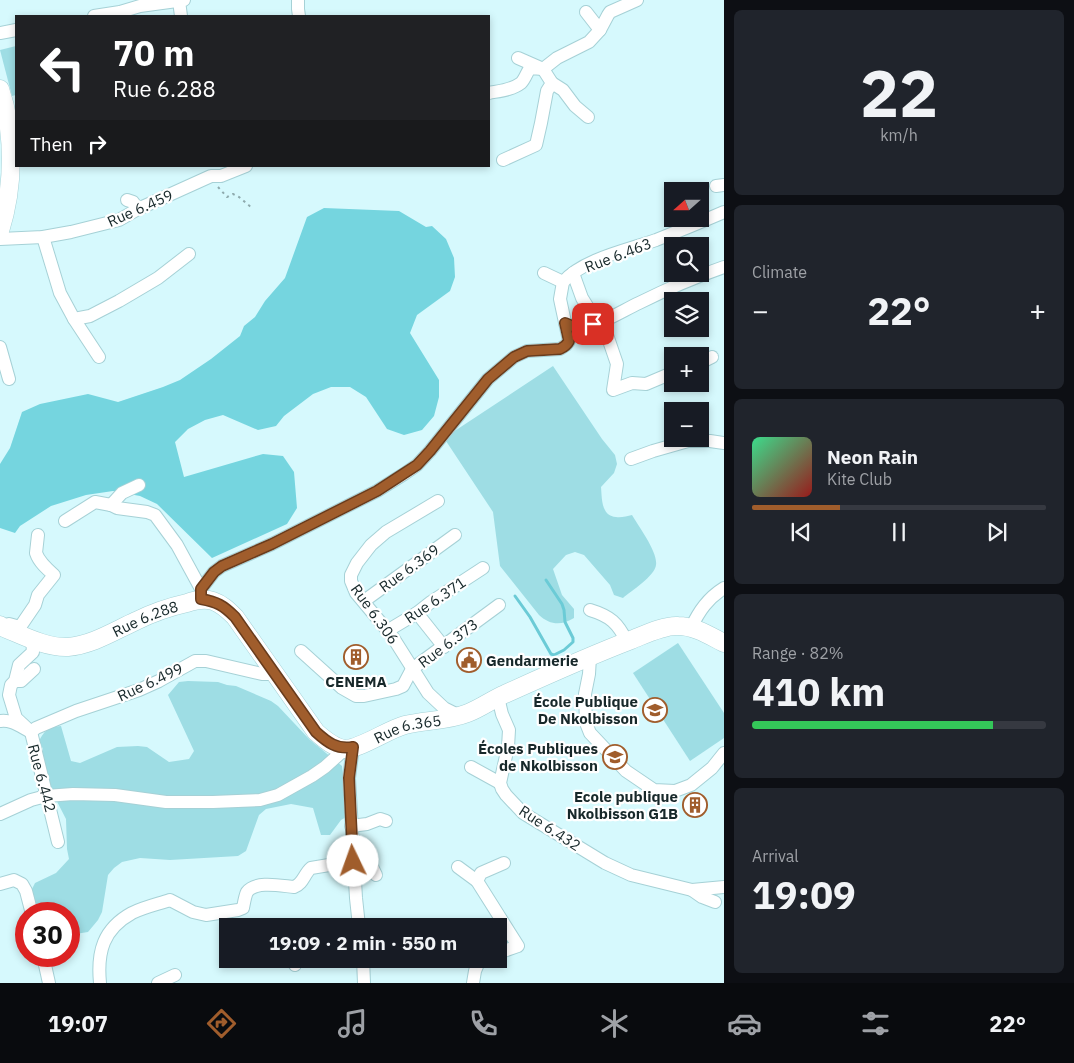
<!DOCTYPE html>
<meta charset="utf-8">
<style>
body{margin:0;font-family:"IBM Plex Sans",sans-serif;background:#20242c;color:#f1f3f6;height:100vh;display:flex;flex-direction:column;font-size:19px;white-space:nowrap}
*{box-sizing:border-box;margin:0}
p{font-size:16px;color:#9ea1a6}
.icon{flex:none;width:28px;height:28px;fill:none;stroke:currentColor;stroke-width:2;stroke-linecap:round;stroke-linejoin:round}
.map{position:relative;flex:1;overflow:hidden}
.sheet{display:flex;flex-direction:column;gap:10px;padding:10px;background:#0d0f14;width:350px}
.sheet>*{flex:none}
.guide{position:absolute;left:15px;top:15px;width:475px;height:152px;border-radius:0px;box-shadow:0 2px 8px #0003;background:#202124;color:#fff;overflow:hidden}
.needle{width:32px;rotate:249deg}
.buttons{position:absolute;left:664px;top:182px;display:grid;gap:10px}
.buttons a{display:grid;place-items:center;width:45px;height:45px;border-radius:0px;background:#171b24;box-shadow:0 2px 8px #0003;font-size:25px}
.speed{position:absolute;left:15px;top:902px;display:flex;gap:10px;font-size:25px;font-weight:700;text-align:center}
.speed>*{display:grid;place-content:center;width:65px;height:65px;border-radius:50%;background:#171b24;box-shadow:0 2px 8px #0003;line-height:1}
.speed .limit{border:8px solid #d22;background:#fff;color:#111}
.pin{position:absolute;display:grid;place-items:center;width:42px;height:42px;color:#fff;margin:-21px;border-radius:10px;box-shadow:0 2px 8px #0006}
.me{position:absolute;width:55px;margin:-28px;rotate:357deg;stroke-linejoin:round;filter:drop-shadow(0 0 4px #0008)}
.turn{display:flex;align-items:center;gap:18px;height:105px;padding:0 15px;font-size:22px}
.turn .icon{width:65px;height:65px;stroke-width:2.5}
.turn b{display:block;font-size:35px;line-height:42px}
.then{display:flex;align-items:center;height:48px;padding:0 15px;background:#0003;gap:10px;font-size:19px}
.big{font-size:38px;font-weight:700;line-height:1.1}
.sheet .card{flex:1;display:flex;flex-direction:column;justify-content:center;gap:8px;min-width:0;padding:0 18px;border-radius:8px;background:#20242c}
.sheet .dial{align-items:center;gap:0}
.dial b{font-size:65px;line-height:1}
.song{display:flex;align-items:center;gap:15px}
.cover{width:60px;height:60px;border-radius:8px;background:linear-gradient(135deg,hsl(150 70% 55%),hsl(0 70% 35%))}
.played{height:5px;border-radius:2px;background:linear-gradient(90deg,#a05d2c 30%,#363941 30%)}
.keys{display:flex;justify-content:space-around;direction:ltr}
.heat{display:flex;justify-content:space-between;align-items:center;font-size:28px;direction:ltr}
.charge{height:8px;border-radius:4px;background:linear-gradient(90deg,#34c759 82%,#363941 0)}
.trip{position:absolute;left:219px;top:918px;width:288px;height:50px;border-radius:0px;background:#171b24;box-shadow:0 2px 8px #0003;font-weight:700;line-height:50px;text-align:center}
.tab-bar{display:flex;height:80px;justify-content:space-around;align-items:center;background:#090b0e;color:#9ea1a6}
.tab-bar .icon{width:35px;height:35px}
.tab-bar .on{color:#a05d2c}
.tab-bar b{font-size:22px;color:#f1f3f6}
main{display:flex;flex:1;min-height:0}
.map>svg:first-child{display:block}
.green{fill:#9edde4}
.forest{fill:#75d5df}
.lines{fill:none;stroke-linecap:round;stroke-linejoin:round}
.stream{stroke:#6bcbd6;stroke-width:3}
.street-casing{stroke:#a6d1d6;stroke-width:14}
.secondary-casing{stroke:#a6d1d6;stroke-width:19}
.path{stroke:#8eaaad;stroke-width:2;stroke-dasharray:2.5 4;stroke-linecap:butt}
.street{stroke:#fff;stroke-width:12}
.secondary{stroke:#fff;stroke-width:18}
.route-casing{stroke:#683c1d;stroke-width:12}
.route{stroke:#a05d2c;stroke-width:9}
.labels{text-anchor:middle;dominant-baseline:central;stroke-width:4.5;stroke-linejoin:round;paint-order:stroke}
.street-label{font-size:15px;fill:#17282a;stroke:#fff}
.poi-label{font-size:15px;font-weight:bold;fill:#17282a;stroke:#fff;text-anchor:end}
</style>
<main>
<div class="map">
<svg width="724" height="983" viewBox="0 0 724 983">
<rect width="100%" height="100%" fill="#d6f9fd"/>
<g class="green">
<path d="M16,46v49l-4,1 -12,-46z"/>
<path d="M553,366l49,73 13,16 2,9 -3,9 -13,14c1,11 0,29 15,30 5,1 11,-1 16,-2 7,12 26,37 24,50 -1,11 -25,26 -33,33l-9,-3 -4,-10 -26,-30 -9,-3 -9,3 -13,14 9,26 12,14v9c-13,8 -24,7 -35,-3l-39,-49 -7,-54 -49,-74z"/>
<path d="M678,643l46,70v25l-34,23 -57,-88z"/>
<path d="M188,681l30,1 9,3 9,1 35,15 7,5 32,34 32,26 6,50 -7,4 -11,15h-9l-8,-27 -22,-4 -25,5 -7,6 -13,36 -8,5 -68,4 -30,-2 -18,4 -8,6 -6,7 -6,37 -4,8 -10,12 -19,3v-21h-30l-8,-13v-10l4,-8 21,-10 13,-14 -2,-10 -1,-30 -17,-33 -7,-27 1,-10 -4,-8c6,-11 9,-14 22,-15l10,35 9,2 37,-16 21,-1 9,1 22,15 20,-3 5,-8 -26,-56 11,-13z"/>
</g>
<path class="forest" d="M324,208l75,3 27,16 6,-1 14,13 8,19 1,19 -5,14 -33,24 -7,18 29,47v17l-5,19 -12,14 -18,5 -17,-6 -21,-32 -16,-10h-19l-18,7 -29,22 -8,10 -18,4 -35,-15 -18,5 -17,9 -13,13 9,35 79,-23 20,2 11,16 3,36 -10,16 -75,34 -55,-54 -17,-8 -27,-5 -27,4 -35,11 -31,20 -5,7 -15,-5v-64l10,-16 12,-36 18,-8 48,-10 30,8 45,-15 17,-7 31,-21 29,-23 4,-10 11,-9 10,-16 20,-23 22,-61z"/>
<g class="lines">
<path class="stream" d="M515,596l15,21 21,37 3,1 10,-5 9,-8v-4l-8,-16 -1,-12 -2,-6 -16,-24"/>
<defs>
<g id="street">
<path d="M298,0v9l1,7"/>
<path d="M179,1l2,15"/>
<path d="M586,12l14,18"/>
<path d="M94,16l26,-4 20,-6 44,-6"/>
<path d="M0,33l16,-3"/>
<path d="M552,83l11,7 12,16 13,11"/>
<path d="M489,93c10,-2 23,-3 32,-10 4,-4 6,-11 9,-15l13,1 14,-11 32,-16 11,-12 8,-15 2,-3 27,-12"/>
<path d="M503,160l33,-15 5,-22 6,-32 5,-8 -9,-14 -25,-11"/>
<path d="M716,186l8,-1"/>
<path d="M127,200l6,2 5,7"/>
<path d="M43,237l17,56 14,26 25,38"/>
<path d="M0,239l43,-2 28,-5 48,-12 19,-11 73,-33h10l25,-10"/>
<path d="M544,273l19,9c20,-23 65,-32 93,-42 23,-9 45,-18 68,-28"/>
<path d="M573,273l9,25 13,21 10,1 1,12 11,32 -4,26 19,-7 14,1 26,-11"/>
<path d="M74,319l16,-3 29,-15 39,-23 31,-24"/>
<path d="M565,323c5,2 9,5 14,5 22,-3 41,-16 60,-25 28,-14 56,-26 85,-36"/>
<path d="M0,347l9,32"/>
<path d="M700,363l12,-6"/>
<path d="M631,459l22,-8 35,-10h22l14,2"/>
<path d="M438,501l-52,31 -15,13 -14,18 -6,12v6l5,12 36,43 36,57 16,15 16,8"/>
<path d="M111,505l11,-12 17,-8"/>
<path d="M65,521l30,-19 16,3 6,3 30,4 8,3 22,30 24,44v8"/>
<path d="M201,589l13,-17 8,-6 50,-22 105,-53 27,-17 13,-9 13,-14 58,-72 26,-22 13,-6 33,-2 6,-4 3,-4 -9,-42 3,-17"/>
<path d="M364,601l91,-66"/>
<path d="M590,610c20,6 28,13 37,32"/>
<path d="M417,613l27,34"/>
<path d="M5,625l4,-1 11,3 15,-22 3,-10 16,-20c-7,-6 -15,-13 -18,-22l2,-18"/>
<path d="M691,628c8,-17 17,-30 33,-40"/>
<path d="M387,631l30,-18 14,-11 52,-34"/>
<path d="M32,639l1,13 -14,13 -4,16 -4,4 -2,10 7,23 15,14 27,110"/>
<path d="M301,651l41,37 14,8h8l32,-7 7,-3 9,-17 87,-64"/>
<path d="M590,657l-1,17 -4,20 1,29 4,10 36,38 28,19 21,1 16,-6 21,-17 12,-15"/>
<path d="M15,681h6l13,-12"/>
<path d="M498,697l4,17 7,16 -1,17 -8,36 2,6 4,6 17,18 82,50 26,12 61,15 32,-3"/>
<path d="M0,721c11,-2 21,6 31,11l5,-4 40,-17 63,-21 20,-9 36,-20h11l56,13h12"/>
<path d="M353,747l-4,31 7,120 3,28"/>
<path d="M471,767l29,16"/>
<path d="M0,814l31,-14 15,-4 27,-2 42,1 51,7h47l47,-2 18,-5 34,-19 13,-9 20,-18"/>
<path d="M351,826l16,-2 13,-5 6,2"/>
<path d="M352,837l13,16 11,22"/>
<path d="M458,867l19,14 41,65 -20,7"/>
<path d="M477,881l4,-8 23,-10"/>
<path d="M0,884l14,-4 8,4 4,7 6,23"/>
<path d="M692,890l10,7 13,5"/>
<path d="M43,956l6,27"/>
<path d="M294,959l1,6"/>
<path d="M363,959l1,24"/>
<path d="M421,959l1,1h21"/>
<path d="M100,983c-3,-31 3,-54 32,-70 12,-6 26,-9 38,-13l23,12 13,3 32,-5 5,-2c1,-5 2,-12 4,-16 9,-12 35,-6 47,-5 9,-3 10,-13 17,-19l42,-7"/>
<path d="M158,983l17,-8"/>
<path d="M473,983l2,-12 5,-12"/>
</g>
<g id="secondary">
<path d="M0,89c15,44 14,98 0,142"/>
<path id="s1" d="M0,625l2,2c20,8 44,21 66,20 24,-2 46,-16 68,-26 16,-8 33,-14 51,-18 9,-3 17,-5 26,-2 9,3 15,9 22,16l81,115c8,7 18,16 29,17 15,0 44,-20 60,-24 21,-5 43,-4 63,-12 13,-5 25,-14 37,-19 42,-19 84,-38 126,-54 13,-5 33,-15 47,-14 17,0 32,10 46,17"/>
</g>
</defs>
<use href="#street" class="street-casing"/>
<use href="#secondary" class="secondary-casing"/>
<path class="path" d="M218,187l9,10 6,-3 6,3 13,11"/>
<use href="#street" class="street"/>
<use href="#secondary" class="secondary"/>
</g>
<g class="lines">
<defs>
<path id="route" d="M353,861l-4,-83 4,-31c-16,3 -26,-5 -37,-15l-81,-115c-12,-12 -18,-15 -34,-18v-10l13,-17 8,-6 50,-22 105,-53 40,-26 13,-14 58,-72 26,-22 13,-6 33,-2c4,-2 7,-4 9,-8l-4,-18 12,5 16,-4"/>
</defs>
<use href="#route" class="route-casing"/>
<use href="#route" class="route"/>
</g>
<defs>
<symbol id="building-ring" viewBox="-11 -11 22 22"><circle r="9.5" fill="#fff" stroke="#a05d2c" stroke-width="1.5"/><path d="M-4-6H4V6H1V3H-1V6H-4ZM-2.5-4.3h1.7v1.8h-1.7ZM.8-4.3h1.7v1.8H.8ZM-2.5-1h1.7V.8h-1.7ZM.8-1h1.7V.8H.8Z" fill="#a05d2c"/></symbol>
<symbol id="civic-ring" viewBox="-11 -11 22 22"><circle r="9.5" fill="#fff" stroke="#a05d2c" stroke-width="1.5"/><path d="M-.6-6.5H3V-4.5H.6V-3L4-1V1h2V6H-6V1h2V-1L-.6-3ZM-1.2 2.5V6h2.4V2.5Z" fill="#a05d2c"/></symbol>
<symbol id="school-ring" viewBox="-11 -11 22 22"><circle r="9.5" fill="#fff" stroke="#a05d2c" stroke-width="1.5"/><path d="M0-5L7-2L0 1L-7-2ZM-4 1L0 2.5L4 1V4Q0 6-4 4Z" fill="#a05d2c"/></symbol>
</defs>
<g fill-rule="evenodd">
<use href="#building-ring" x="342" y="643" width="28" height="28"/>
<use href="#civic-ring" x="455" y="646" width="28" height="28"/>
<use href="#school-ring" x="641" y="696" width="28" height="28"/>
<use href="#school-ring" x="601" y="743" width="28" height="28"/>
<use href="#building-ring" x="681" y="791" width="28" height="28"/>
</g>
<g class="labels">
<g class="street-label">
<text transform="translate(140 208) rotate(-24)">Rue 6.459</text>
<text transform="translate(618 255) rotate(-21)">Rue 6.463</text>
<text transform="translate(409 568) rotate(-36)">Rue 6.369</text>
<text transform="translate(435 600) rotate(-34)">Rue 6.371</text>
<text transform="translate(375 614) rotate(54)">Rue 6.306</text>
<text stroke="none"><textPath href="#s1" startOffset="155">Rue 6.288</textPath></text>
<text transform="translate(448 643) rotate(-37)">Rue 6.373</text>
<text transform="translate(150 682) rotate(-25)">Rue 6.499</text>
<text stroke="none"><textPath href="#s1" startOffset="495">Rue 6.365</textPath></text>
<text transform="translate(42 778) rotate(75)">Rue 6.442</text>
<text transform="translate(550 828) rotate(33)">Rue 6.432</text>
</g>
<g class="poi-label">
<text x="486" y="660" text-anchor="start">Gendarmerie</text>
<text x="356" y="681" text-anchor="middle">CENEMA</text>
<text x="638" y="701">École Publique<tspan x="638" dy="17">De Nkolbisson</tspan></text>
<text x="598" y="748">Écoles Publiques<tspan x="598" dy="17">de Nkolbisson</tspan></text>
<text x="678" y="796">Ecole publique<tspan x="678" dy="17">Nkolbisson G1B</tspan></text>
</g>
</g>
</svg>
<div class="buttons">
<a><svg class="needle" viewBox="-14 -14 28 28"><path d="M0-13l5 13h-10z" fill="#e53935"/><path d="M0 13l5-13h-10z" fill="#9ea1a6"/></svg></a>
<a><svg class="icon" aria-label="search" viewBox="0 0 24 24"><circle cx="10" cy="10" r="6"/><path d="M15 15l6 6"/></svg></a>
<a><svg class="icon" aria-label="layers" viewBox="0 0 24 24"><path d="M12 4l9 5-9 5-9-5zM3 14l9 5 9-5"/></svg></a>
<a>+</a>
<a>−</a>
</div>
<div class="speed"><div class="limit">30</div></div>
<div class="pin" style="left:593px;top:324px;background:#d93025"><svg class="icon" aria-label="arrive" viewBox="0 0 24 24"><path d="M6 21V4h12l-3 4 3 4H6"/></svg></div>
<svg class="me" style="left:353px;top:861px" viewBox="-20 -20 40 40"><circle r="19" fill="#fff"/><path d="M0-13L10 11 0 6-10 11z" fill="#a05d2c"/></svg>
<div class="trip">19:09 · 2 min · 550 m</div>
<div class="guide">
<div class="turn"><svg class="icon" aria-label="left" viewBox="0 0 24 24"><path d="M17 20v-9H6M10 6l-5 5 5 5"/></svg><div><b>70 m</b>Rue 6.288</div></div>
<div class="then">Then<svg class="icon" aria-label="right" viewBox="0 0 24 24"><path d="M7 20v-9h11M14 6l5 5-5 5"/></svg></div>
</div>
</div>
<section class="sheet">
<div class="card dial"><b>22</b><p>km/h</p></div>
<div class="card"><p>Climate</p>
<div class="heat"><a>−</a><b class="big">22°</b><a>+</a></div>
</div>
<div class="card">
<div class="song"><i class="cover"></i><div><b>Neon Rain</b><p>Kite Club</p></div></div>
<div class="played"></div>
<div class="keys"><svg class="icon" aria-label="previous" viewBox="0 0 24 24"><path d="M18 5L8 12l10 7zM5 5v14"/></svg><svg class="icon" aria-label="pause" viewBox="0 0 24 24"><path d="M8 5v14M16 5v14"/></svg><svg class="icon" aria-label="next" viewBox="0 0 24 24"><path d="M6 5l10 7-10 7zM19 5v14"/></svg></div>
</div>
<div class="card"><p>Range · 82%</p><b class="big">410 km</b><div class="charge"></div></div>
<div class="card"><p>Arrival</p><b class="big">19:09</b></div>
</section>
</main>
<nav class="tab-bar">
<b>19:07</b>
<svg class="icon on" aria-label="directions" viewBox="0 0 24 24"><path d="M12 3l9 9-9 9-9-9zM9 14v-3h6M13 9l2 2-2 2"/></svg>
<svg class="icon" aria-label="music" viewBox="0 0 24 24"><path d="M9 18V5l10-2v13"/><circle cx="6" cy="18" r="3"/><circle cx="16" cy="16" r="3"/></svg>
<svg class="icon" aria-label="phone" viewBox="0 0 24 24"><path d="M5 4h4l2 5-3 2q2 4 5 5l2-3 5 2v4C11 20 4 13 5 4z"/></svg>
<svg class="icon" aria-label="climate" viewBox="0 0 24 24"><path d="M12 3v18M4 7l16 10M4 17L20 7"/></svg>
<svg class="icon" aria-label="car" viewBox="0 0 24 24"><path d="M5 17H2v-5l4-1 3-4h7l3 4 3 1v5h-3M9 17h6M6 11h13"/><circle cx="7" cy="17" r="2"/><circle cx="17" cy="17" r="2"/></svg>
<svg class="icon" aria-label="filters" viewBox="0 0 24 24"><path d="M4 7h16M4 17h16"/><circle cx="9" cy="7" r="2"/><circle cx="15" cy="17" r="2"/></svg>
<b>22°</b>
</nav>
